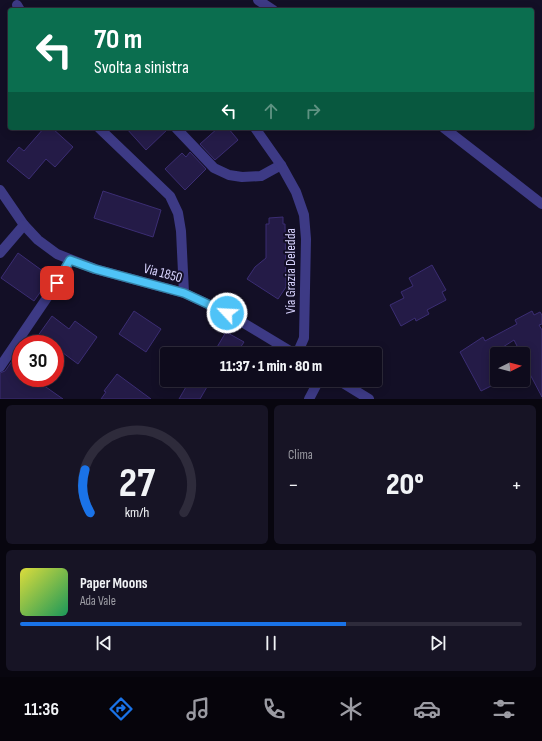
<!DOCTYPE html>
<html lang="it">
<meta charset="utf-8">
<style>
body{margin:0;font-family:"Sofia Sans Condensed",sans-serif;background:#171425;color:#f1f3f6;height:100vh;display:flex;flex-direction:column;font-size:15px;white-space:nowrap}
*{box-sizing:border-box;margin:0}
p{font-size:13px;color:#9b9ba3}
.icon{flex:none;width:22px;height:22px;fill:none;stroke:currentColor;stroke-width:2;stroke-linecap:round;stroke-linejoin:round}
.map{position:relative;height:399px;overflow:hidden}
.panel{display:flex;flex-direction:column;gap:6px;padding:6px;background:#08060f;flex:1}
.panel>*{flex:none}
.guide{position:absolute;left:8px;top:8px;width:526px;height:122px;border-radius:4px;box-shadow:0 2px 10px #0003,0 0 0 1px #2e2b3b;background:#0b6e4f;color:#fff;overflow:hidden}
.needle{width:26px;rotate:84deg}
.controls{position:absolute;left:490px;top:347px;display:grid;gap:8px}
.controls a{display:grid;place-items:center;width:40px;height:40px;border-radius:4px;background:#0e0b1c;box-shadow:0 2px 10px #0003,0 0 0 1px #2e2b3b;font-size:20px}
.speed{position:absolute;left:12px;top:335px;display:flex;gap:8px;font-size:20px;font-weight:700;text-align:center}
.speed>*{display:grid;place-content:center;width:52px;height:52px;border-radius:50%;background:#0e0b1c;box-shadow:0 2px 10px #0003,0 0 0 1px #2e2b3b;line-height:1}
.speed .limit{border:6px solid #d22;background:#fff;color:#111}
.pin{position:absolute;display:grid;place-items:center;width:34px;height:34px;color:#fff;margin:-17px;border-radius:8px;box-shadow:0 2px 6px #0006}
.me{position:absolute;width:44px;margin:-22px;rotate:295deg;stroke-linejoin:round;filter:drop-shadow(0 0 3px #0008)}
.turn{display:flex;align-items:center;gap:14px;height:84px;padding:0 20px;font-size:18px}
.turn .icon{width:52px;height:52px;stroke-width:2.5}
.turn b{display:block;font-size:28px;line-height:34px}
.lanes{display:flex;align-items:center;height:38px;padding:0 20px;background:#0003;justify-content:center;gap:20px;direction:ltr}
.lanes .off{opacity:.35}
.big{font-size:30px;font-weight:800;line-height:1.1}
.panel .card{flex:1;display:flex;flex-direction:column;justify-content:center;gap:6px;min-width:0;padding:0 14px;border-radius:6px;background:#171425}
.panel .dial{align-items:center;gap:0}
.dial svg{height:104px;overflow:visible;fill:none;stroke:#2e2b3b;stroke-width:7;stroke-linecap:round;text-anchor:middle}
.dial text{fill:#f1f3f6;stroke:none}
.song{display:flex;align-items:center;gap:12px}
.cover{width:48px;height:48px;border-radius:6px;background:linear-gradient(135deg,hsl(60 70% 55%),hsl(150 70% 35%))}
.played{height:4px;border-radius:2px;background:linear-gradient(90deg,#1a73e8 65%,#2e2b3b 65%)}
.keys{display:flex;justify-content:space-around;direction:ltr}
.heat{display:flex;justify-content:space-between;align-items:center;font-size:22px;direction:ltr}
.panel .tiles{flex:1;display:grid;gap:6px;grid-template-columns:1fr 1fr}
.card:last-child{grid-column:span 2}
.trip{position:absolute;left:160px;top:347px;width:222px;height:40px;border-radius:4px;background:#0e0b1c;box-shadow:0 2px 10px #0003,0 0 0 1px #2e2b3b;font-weight:800;line-height:40px;text-align:center}
.menu{display:flex;height:64px;justify-content:space-around;align-items:center;background:#06040b;color:#9b9ba3}
.menu .icon{width:28px;height:28px}
.menu .current{color:#1a73e8}
.menu b{font-size:18px;color:#f1f3f6}
.map>svg:first-child{display:block}
.building{fill:#241b47;stroke:#3b2d73}
.lines{fill:none;stroke-linecap:round;stroke-linejoin:round}
.minor{stroke:#3d3a85;stroke-width:10}
.route-casing{stroke:#337fa1;stroke-width:10}
.route{stroke:#4fc3f7;stroke-width:7}
.labels{text-anchor:middle;dominant-baseline:central;stroke-width:4;stroke-linejoin:round;paint-order:stroke}
.street-label{font-size:14px;fill:#d9d4ff;stroke:#130f26}
</style>
<div class="map">
<svg width="542" height="399" viewBox="0 0 542 399">
<rect width="100%" height="100%" fill="#130f26"/>
<g class="building">
<path d="M44,128h8l21,19 -18,20 -9,-8 -17,20 -22,-18 12,-14 5,4z"/>
<path d="M126,128h43l-23,22z"/>
<path d="M218,128h10l10,12 -23,20 -15,-16z"/>
<path d="M190,152l16,17 -21,21 -20,-21 17,-16 4,4z"/>
<path d="M103,191l58,19 -8,27 -59,-19z"/>
<path d="M283,217v7h2l1,63 -8,12 -31,-20 8,-12 11,-9v-34h3v-6z"/>
<path d="M18,253l33,24 -17,24 -33,-23z"/>
<path d="M432,265l14,25 -4,2 4,8 -19,10 2,4 -13,7 -1,-3 -14,8 -11,-21 14,-7 -3,-6 12,-6 -4,-8z"/>
<path d="M134,311l27,18 -15,23 -27,-18z"/>
<path d="M532,311l2,4 6,-3 2,3v9l-3,1 3,5v67l-19,-36v-7h-2l-7,-14 -22,14 5,10v19l-16,8 -21,-39 23,-15 2,4 32,-17 -2,-4z"/>
<path d="M52,316l17,13 6,-8 22,16 -19,27 -23,-17v-3h-23z"/>
<path d="M226,332l18,10 -8,12h-23z"/>
<path d="M21,348v30h12l30,21h-63v-26l5,-2z"/>
<path d="M117,374l34,25h-50l5,-7 -2,-1z"/>
<path d="M190,380h21l-11,19h-21z"/>
</g>
<g class="lines">
<g class="minor">
<path d="M258,0l15,10"/>
<path d="M17,5l3,5"/>
<path d="M99,128l71,68 8,17 3,18 3,62"/>
<path d="M176,128l38,40 15,7 13,2 19,-1 20,-11"/>
<path d="M255,128l26,37 15,27 8,23 2,24 -2,99 -7,16"/>
<path d="M444,128l98,76"/>
<path d="M0,190l24,35 14,15 19,14 38,15 89,24 43,20 68,41"/>
<path d="M0,253l24,-28"/>
<path d="M0,367l57,-84 13,-23"/>
<path d="M338,380l31,19"/>
<path d="M309,399l10,-19"/>
</g>
</g>
<g class="lines">
<defs>
<path id="route" d="M57,283l13,-23 25,9 89,24 43,20"/>
</defs>
<use href="#route" class="route-casing"/>
<use href="#route" class="route"/>
</g>
<g class="labels">
<g class="street-label">
<text transform="translate(290 271) rotate(-90)">Via Grazia Deledda</text>
<text transform="translate(163 273) rotate(15)">Via 1850</text>
</g>
</g>
</svg>
<div class="controls">
<a><svg class="needle" viewBox="-14 -14 28 28"><path d="M0-13l5 13h-10z" fill="#e53935"/><path d="M0 13l5-13h-10z" fill="#9b9ba3"/></svg></a>
</div>
<div class="speed"><div class="limit">30</div></div>
<div class="pin" style="left:57px;top:283px;background:#d93025"><svg class="icon" aria-label="arrive" viewBox="0 0 24 24"><path d="M6 21V4h12l-3 4 3 4H6"/></svg></div>
<svg class="me" style="left:227px;top:313px" viewBox="-20 -20 40 40"><circle r="17" fill="#4fc3f7" stroke="#fff" stroke-width="3"/><path d="M0-11L8 9 0 5-8 9z" fill="#fff"/></svg>
<div class="trip">11:37 · 1 min · 80 m</div>
<div class="guide">
<div class="turn"><svg class="icon" aria-label="left" viewBox="0 0 24 24"><path d="M17 20v-9H6M10 6l-5 5 5 5"/></svg><div><b>70 m</b>Svolta a sinistra</div></div>
<div class="lanes"><svg class="icon" aria-label="left" viewBox="0 0 24 24"><path d="M17 20v-9H6M10 6l-5 5 5 5"/></svg><svg class="icon off" aria-label="ahead" viewBox="0 0 24 24"><path d="M12 20V5M6 11l6-6 6 6"/></svg><svg class="icon off" aria-label="right" viewBox="0 0 24 24"><path d="M7 20v-9h11M14 6l5 5-5 5"/></svg></div>
</div>
</div>
<section class="panel">
<div class="tiles">
<div class="card dial"><svg viewBox="0 0 100 80">
<path d="M14 69A42 42 0 1 1 86 69"/>
<path d="M14 69A42 42 0 0 1 10 36" stroke="#1a73e8"/>
<text x="50" y="56" font-size="32" font-weight="700">27</text>
<text x="50" y="72" font-size="11">km/h</text>
</svg></div>
<div class="card"><p>Clima</p>
<div class="heat"><a>−</a><b class="big">20°</b><a>+</a></div>
</div>
<div class="card">
<div class="song"><i class="cover"></i><div><b>Paper Moons</b><p>Ada Vale</p></div></div>
<div class="played"></div>
<div class="keys"><svg class="icon" aria-label="previous" viewBox="0 0 24 24"><path d="M18 5L8 12l10 7zM5 5v14"/></svg><svg class="icon" aria-label="pause" viewBox="0 0 24 24"><path d="M8 5v14M16 5v14"/></svg><svg class="icon" aria-label="next" viewBox="0 0 24 24"><path d="M6 5l10 7-10 7zM19 5v14"/></svg></div>
</div>
</div>
</section>
<nav class="menu">
<b>11:36</b>
<svg class="icon current" aria-label="directions" viewBox="0 0 24 24"><path d="M12 3l9 9-9 9-9-9zM9 14v-3h6M13 9l2 2-2 2"/></svg>
<svg class="icon" aria-label="music" viewBox="0 0 24 24"><path d="M9 18V5l10-2v13"/><circle cx="6" cy="18" r="3"/><circle cx="16" cy="16" r="3"/></svg>
<svg class="icon" aria-label="phone" viewBox="0 0 24 24"><path d="M5 4h4l2 5-3 2q2 4 5 5l2-3 5 2v4C11 20 4 13 5 4z"/></svg>
<svg class="icon" aria-label="climate" viewBox="0 0 24 24"><path d="M12 3v18M4 7l16 10M4 17L20 7"/></svg>
<svg class="icon" aria-label="car" viewBox="0 0 24 24"><path d="M5 17H2v-5l4-1 3-4h7l3 4 3 1v5h-3M9 17h6M6 11h13"/><circle cx="7" cy="17" r="2"/><circle cx="17" cy="17" r="2"/></svg>
<svg class="icon" aria-label="filters" viewBox="0 0 24 24"><path d="M4 7h16M4 17h16"/><circle cx="9" cy="7" r="2"/><circle cx="15" cy="17" r="2"/></svg>
</nav>
